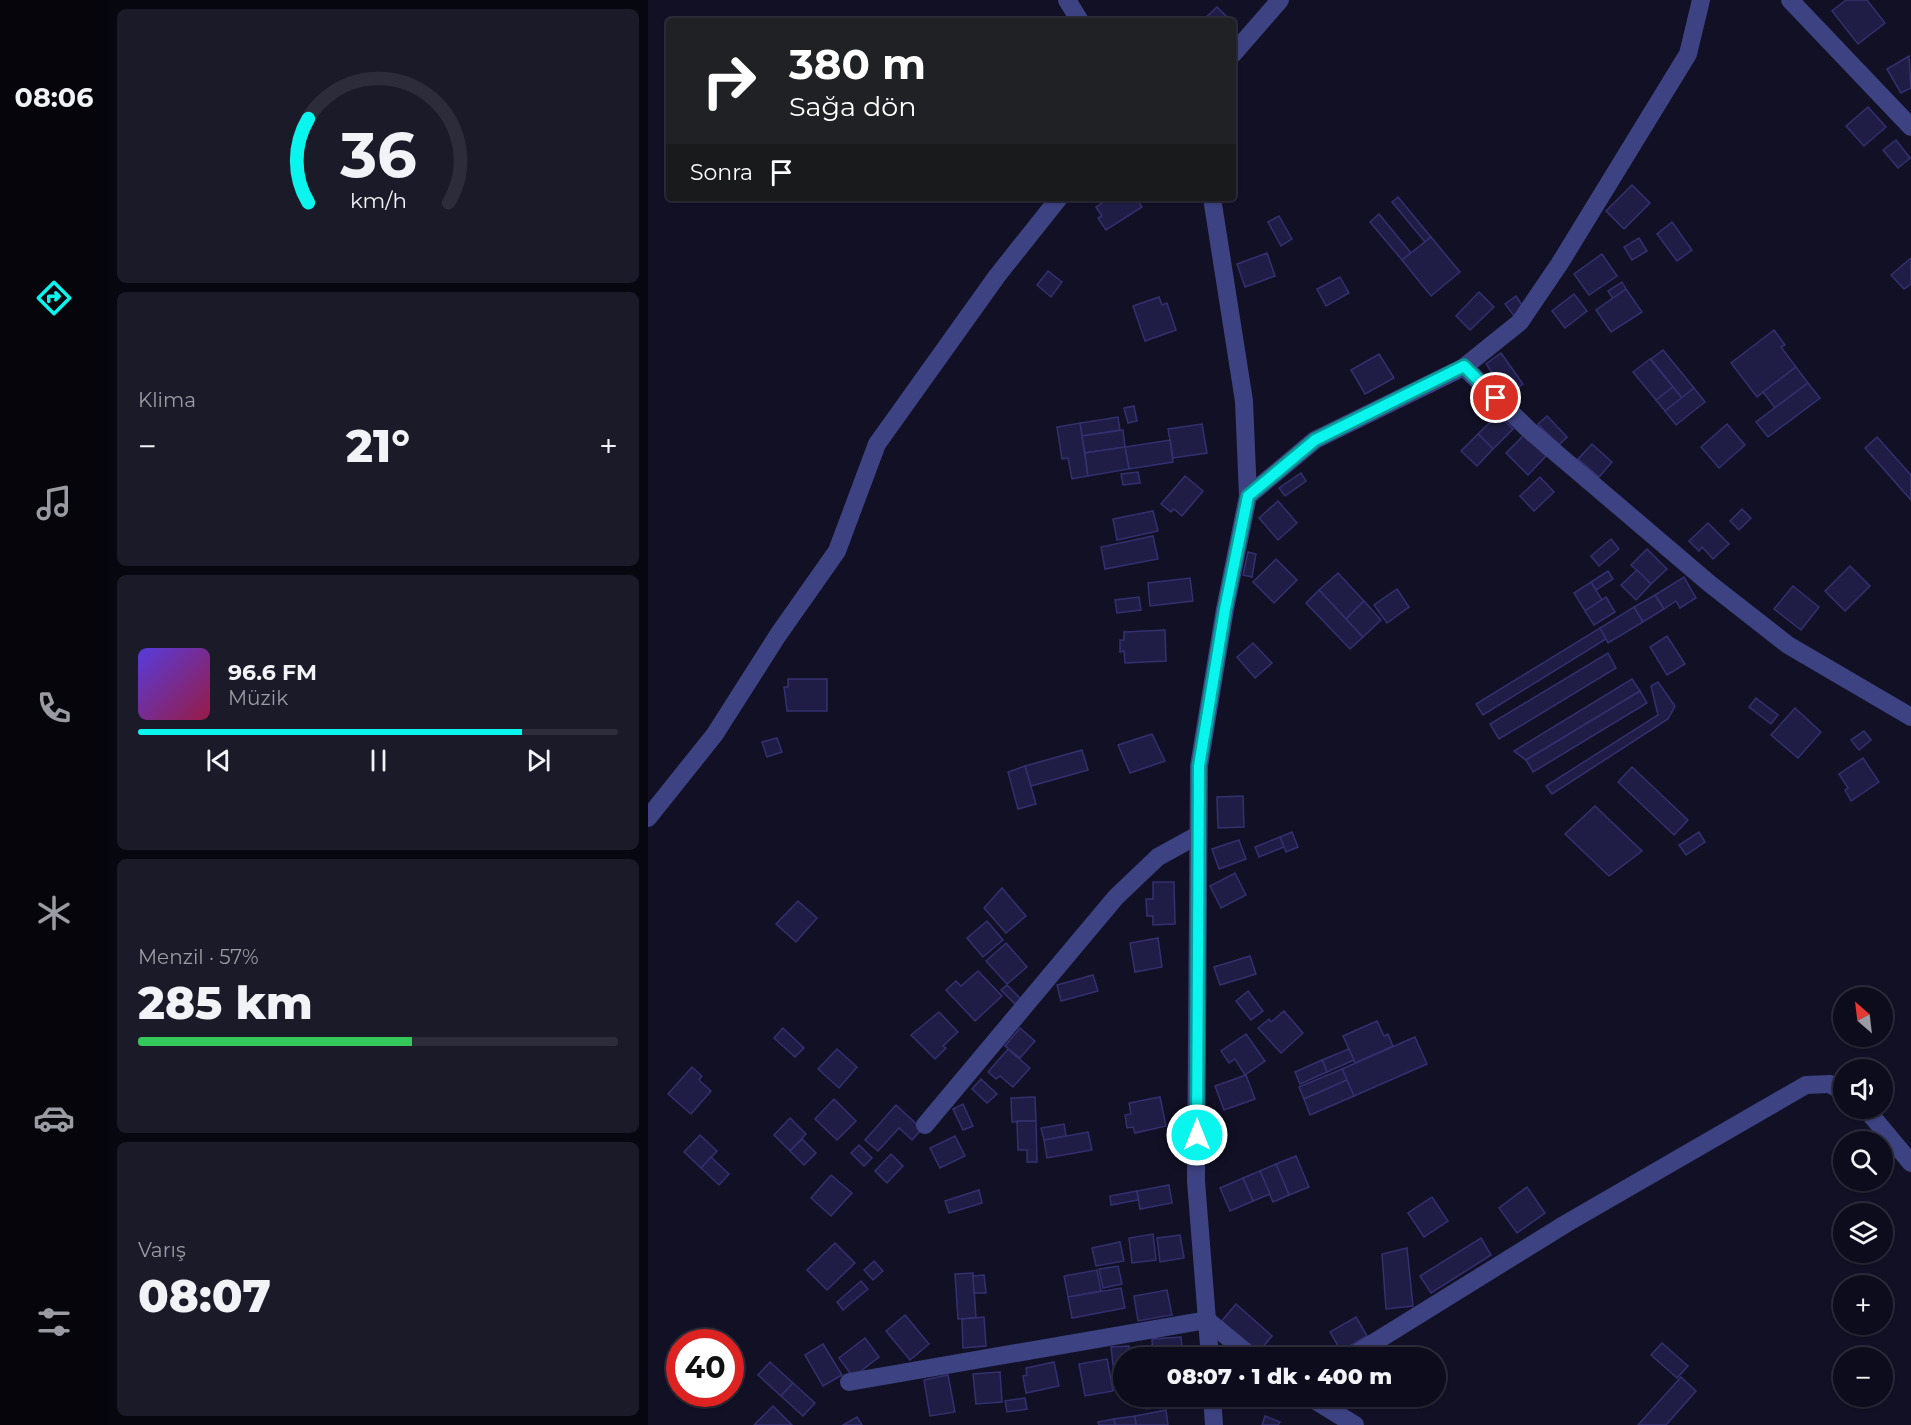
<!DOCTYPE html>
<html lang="tr">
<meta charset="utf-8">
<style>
body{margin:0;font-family:Montserrat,sans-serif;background:#1b1a29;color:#f1f3f6;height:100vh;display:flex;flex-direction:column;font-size:22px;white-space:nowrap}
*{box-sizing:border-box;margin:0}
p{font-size:20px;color:#9a9ba3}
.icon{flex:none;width:33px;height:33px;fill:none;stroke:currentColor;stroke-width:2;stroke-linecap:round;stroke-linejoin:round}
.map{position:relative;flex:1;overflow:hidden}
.drawer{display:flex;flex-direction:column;gap:9px;padding:9px;background:#07070f;width:540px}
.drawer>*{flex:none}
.banner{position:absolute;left:18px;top:18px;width:570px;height:183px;border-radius:6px;box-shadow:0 2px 4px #0004,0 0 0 2px #2d2c3b;background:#202124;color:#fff;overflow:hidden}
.needle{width:39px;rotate:332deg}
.controls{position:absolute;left:1185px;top:987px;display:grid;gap:12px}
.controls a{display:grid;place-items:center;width:60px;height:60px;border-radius:50%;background:#0d0c1c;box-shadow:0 2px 4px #0004,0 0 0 2px #2d2c3b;font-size:30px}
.speed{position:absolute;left:18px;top:1329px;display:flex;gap:12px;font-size:30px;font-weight:700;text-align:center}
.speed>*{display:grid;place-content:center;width:78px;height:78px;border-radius:50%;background:#0d0c1c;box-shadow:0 2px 4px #0004,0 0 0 2px #2d2c3b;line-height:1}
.speed .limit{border:9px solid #d22;background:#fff;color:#111}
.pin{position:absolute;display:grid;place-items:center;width:51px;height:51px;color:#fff;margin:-26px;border:3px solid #fff;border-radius:50%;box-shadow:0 2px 6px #0007}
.me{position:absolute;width:66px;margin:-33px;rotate:0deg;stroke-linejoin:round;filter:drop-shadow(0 0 4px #0008)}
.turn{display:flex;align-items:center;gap:21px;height:126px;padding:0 24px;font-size:27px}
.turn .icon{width:78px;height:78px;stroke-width:2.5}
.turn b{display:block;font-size:42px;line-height:51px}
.then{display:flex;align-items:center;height:57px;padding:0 24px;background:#0003;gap:12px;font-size:22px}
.big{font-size:45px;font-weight:800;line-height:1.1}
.drawer .tile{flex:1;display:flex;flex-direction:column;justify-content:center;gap:9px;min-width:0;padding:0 21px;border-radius:9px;background:#1b1a29}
.drawer .dial{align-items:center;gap:0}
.dial svg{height:156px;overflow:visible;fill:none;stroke:#2d2c3b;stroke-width:7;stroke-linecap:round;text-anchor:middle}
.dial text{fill:#f1f3f6;stroke:none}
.song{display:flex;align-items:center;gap:18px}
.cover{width:72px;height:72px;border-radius:9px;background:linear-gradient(135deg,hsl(250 70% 55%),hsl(340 70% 35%))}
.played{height:6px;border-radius:3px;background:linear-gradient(90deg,#09f5ed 80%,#2d2c3b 80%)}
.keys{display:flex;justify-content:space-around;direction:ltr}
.heat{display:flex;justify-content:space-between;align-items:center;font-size:33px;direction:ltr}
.charge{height:9px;border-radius:4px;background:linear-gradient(90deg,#34c759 57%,#2d2c3b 0)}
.trip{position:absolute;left:465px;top:1347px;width:333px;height:60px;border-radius:30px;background:#0d0c1c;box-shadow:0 2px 4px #0004,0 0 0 2px #2d2c3b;font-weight:800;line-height:60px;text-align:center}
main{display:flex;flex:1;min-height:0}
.menu{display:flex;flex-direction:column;width:108px;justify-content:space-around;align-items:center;background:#05050b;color:#9a9ba3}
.menu .icon{width:42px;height:42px}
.menu .on{color:#09f5ed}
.menu b{font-size:27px;color:#f1f3f6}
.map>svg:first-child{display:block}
.building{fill:#1f1d45;stroke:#343070;stroke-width:1.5}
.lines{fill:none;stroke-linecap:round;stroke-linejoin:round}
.minor{stroke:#3d4382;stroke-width:18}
.route-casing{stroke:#069f9a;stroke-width:15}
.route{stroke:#09f5ed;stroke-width:10}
</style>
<main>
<nav class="menu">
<b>08:06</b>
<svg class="icon on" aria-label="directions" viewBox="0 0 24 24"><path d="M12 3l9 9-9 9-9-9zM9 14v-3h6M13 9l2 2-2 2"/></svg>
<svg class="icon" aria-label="music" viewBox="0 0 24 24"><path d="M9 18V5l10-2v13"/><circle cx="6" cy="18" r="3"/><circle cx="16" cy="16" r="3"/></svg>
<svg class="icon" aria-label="phone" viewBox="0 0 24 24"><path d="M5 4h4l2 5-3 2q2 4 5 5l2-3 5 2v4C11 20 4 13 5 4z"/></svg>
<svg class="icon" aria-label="climate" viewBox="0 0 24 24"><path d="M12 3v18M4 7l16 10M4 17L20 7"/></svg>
<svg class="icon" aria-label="car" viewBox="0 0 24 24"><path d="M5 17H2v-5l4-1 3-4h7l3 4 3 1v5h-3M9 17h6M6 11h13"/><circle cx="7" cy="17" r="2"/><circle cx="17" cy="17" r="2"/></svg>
<svg class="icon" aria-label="filters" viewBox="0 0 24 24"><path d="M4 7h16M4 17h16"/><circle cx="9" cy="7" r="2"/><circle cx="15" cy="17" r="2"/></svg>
</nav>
<section class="drawer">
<div class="tile dial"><svg viewBox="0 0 100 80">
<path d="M14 69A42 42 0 1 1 86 69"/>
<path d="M14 69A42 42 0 0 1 14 26" stroke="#09f5ed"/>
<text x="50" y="56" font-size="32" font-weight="700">36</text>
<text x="50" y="72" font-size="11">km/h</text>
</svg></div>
<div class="tile"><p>Klima</p>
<div class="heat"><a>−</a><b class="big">21°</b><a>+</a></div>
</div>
<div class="tile">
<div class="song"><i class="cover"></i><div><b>96.6 FM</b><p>Müzik</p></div></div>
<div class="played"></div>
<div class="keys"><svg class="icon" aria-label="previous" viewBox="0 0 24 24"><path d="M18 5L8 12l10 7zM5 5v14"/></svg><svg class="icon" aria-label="pause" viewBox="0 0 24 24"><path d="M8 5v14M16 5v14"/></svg><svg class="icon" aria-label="next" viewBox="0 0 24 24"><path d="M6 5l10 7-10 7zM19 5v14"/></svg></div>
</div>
<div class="tile"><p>Menzil · 57%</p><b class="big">285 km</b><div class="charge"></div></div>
<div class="tile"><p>Varış</p><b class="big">08:07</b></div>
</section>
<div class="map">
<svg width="1263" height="1425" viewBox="0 0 1263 1425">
<rect width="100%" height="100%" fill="#111025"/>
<g class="building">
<path d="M1198,0h21l18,23 -27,21 -26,-33z"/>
<path d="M569,7l14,14h-29z"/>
<path d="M1261,56l2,32 -10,5 -14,-24z"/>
<path d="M1220,107l18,20 -22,19 -18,-20z"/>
<path d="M1248,140l14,18 -12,10 -15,-18z"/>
<path d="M984,185l18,18 -26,26 -18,-18z"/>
<path d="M750,197l33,40 -6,5 -33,-40z"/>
<path d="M462,198h26l6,9 -36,23 -8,-12 4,-2 -6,-9z"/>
<path d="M731,214l32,39 -9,7 -32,-38z"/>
<path d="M631,216l13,23 -11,7 -13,-24z"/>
<path d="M1024,222l20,28 -15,11 -20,-27z"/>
<path d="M783,237l29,35 -29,24 -29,-36z"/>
<path d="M991,238l8,13 -15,9 -8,-13z"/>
<path d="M619,253l8,23 -30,11 -8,-23z"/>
<path d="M954,254l15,22 -28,19 -15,-21z"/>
<path d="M1263,258v26l-7,5 -13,-14z"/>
<path d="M400,271l14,11 -11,15 -14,-12z"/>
<path d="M692,277l9,16 -23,13 -9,-17z"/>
<path d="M974,282l4,7 -13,10 -5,-8z"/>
<path d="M978,289l16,23 -31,20 -15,-22z"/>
<path d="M831,292l15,15 -24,23 -14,-14z"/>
<path d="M926,294l13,17 -22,17 -13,-17z"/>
<path d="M868,296l8,12 -10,8 -9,-12z"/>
<path d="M511,297l3,8 5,-2 9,27 -31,11 -12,-35z"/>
<path d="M1126,330l11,15 -4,2 15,20 -39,30 -26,-34z"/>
<path d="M1015,350l31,38 -12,10 -31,-39z"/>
<path d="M853,353l22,31 -15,11 -22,-31z"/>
<path d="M731,354l15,24 -29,16 -14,-24z"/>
<path d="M1002,359l23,28 -17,13 -23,-28z"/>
<path d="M1148,367l12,16 -33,25 -12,-16z"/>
<path d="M1160,383l12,15 -52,39 -12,-15z"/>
<path d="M1025,387l9,11 -17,13 -9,-11z"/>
<path d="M1046,388l11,14 -29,23 -11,-14z"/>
<path d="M486,406l3,15 -9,2 -4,-15z"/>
<path d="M850,414l15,15 -20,20 -15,-15z"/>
<path d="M899,416l20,21 -8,8 -21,-21z"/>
<path d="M470,417l2,13 -38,6 -2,-13z"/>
<path d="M432,423l8,53 -16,3 -4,-21 -6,1 -5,-32z"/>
<path d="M554,424l5,29 -34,5 -5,-29z"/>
<path d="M1079,424l18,21 -26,23 -18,-21z"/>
<path d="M475,430l2,17 -40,6 -3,-17z"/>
<path d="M830,434l15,15 -16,17 -16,-15z"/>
<path d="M876,435l22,21 -18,19 -22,-22z"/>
<path d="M1229,437l34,38v25l-46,-52z"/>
<path d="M522,440l3,22 -44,7 -4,-22z"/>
<path d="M944,444l20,18 -13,15 -21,-18z"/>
<path d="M477,447l4,22 -41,7 -3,-23z"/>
<path d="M490,472l2,11 -17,2 -2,-11z"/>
<path d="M653,473l5,8 -21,15 -6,-8z"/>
<path d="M537,476l18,15 -21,25 -8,-7 -3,3 -10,-8z"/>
<path d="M892,477l14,15 -20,19 -14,-15z"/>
<path d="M630,501l19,22 -19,17 -19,-22z"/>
<path d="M1094,509l9,9 -12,12 -9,-9z"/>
<path d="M505,511l5,20 -41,9 -4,-21z"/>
<path d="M1060,523l21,21 -16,15 -11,-12 -3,4 -10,-10z"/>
<path d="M505,536l5,23 -53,10 -4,-22z"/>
<path d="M963,539l8,10 -20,17 -8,-10z"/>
<path d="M999,549l20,20 -16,15 -20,-19z"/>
<path d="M600,552l8,2 -4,23 -9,-2z"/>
<path d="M628,559l21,21 -23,23 -21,-21z"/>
<path d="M1202,566l20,20 -25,25 -20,-20z"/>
<path d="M989,570l14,14 -15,16 -15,-15z"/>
<path d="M960,571l5,8 -17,11 -5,-8z"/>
<path d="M690,573l26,28 -18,18 -27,-29z"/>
<path d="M1036,577l12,21 -16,10 -4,-7 -12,8 -9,-14z"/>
<path d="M542,578l3,23 -43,5 -2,-23z"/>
<path d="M943,582l11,18 -17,11 -11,-18z"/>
<path d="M1145,586l26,21 -18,23 -27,-21z"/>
<path d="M749,589l12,18 -22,16 -13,-18z"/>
<path d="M671,590l44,47 -13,12 -44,-46z"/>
<path d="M1007,595l9,14 -21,13 -9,-15z"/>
<path d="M491,597l2,13 -24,3 -2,-13z"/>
<path d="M958,597l9,15 -21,13 -9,-14z"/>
<path d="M716,601l17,19 -18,17 -17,-18z"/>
<path d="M986,607l9,15 -35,21 -8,-15z"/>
<path d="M952,628l6,11 -123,76 -7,-11z"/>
<path d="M517,630l1,31 -41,2 -1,-12 -4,1v-12h4v-8z"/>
<path d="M1019,636l18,28 -18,11 -17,-28z"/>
<path d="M605,643l19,20 -17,15 -18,-21z"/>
<path d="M960,653l8,15 -117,71 -9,-15z"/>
<path d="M140,679h39v32h-40l-3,-24h4z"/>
<path d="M984,679l8,12 -114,69 -12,-9z"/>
<path d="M1010,682l17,24 -7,13 -116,75 -6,-8 112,-71 -7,-29z"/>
<path d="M992,691l7,12 -114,69 -7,-12z"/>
<path d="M1108,698l22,17 -7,9 -22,-17z"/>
<path d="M1147,708l26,24 -23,26 -27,-23z"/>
<path d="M1216,731l7,9 -12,10 -8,-10z"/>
<path d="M504,734l13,27 -35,12 -12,-28z"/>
<path d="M129,738l5,14 -15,5 -5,-15z"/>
<path d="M434,750l6,20 -57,16 -6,-20z"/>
<path d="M1215,758l16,24 -28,19 -6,-11 3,-2 -9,-14z"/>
<path d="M377,766l11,38 -18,5 -10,-37z"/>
<path d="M984,767l56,53 -14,15 -56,-53z"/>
<path d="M595,796l1,31 -26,1 -1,-31z"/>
<path d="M947,806l47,45 -33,25 -44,-42z"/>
<path d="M644,832l6,15 -12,5 -6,-15z"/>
<path d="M1051,832l6,10 -19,13 -7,-10z"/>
<path d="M632,837l4,10 -25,10 -4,-10z"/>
<path d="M591,840l7,19 -27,10 -7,-20z"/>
<path d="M587,873l11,22 -25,13 -11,-22z"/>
<path d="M505,882h21l1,42 -22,1v-9h-6l-1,-17h7z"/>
<path d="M354,888l24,28 -20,17 -22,-25z"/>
<path d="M150,901l19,17 -21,24 -20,-18z"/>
<path d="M339,921l16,19 -20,17 -16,-19z"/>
<path d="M510,938l4,29 -27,5 -5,-29z"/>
<path d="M358,943l21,24 -20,17 -21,-23z"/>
<path d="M602,956l6,18 -36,11 -6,-18z"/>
<path d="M330,971l24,25 -27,25 -29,-31 10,-9 5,5z"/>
<path d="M445,975l5,16 -37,10 -4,-16z"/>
<path d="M359,985l14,14 -6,5 -14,-14z"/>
<path d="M600,991l15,20 -12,9 -15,-19z"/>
<path d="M636,1011l19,22 -22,20 -23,-25 11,-9 2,3z"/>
<path d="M291,1012l19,20 -15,14 3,2 -11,11 -24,-24z"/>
<path d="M729,1021l7,15 4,-2 5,12 -38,17 -12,-27z"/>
<path d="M135,1028l21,20 -9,9 -21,-19z"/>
<path d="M372,1028l15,13 -15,17 -15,-12z"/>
<path d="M598,1034l19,27 -20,14 -10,-16 -6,4 -8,-12z"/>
<path d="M767,1037l12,27 -73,32 -12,-27z"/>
<path d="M189,1049l20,18 -18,21 -21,-19z"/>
<path d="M360,1049l22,19 -17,19 -13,-11 -4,3 -8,-7z"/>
<path d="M701,1049l5,11 -27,12 -5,-12z"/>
<path d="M674,1060l5,12 -27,12 -5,-12z"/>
<path d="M44,1067l10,9 -3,4 12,11 -20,23 -23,-20z"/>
<path d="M694,1069l5,11 -43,19 -5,-12z"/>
<path d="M598,1075l9,24 -31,11 -9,-24z"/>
<path d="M333,1079l16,15 -10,9 -15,-14z"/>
<path d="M699,1080l7,16 -44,19 -6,-16z"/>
<path d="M387,1097l1,24 -24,1 -1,-24z"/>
<path d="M512,1097l6,29 -31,7 -2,-6 -6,1 -2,-13 6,-1 -2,-11z"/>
<path d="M186,1099l22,22 -19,19 -22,-21z"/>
<path d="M315,1104l10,22 -10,4 -10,-21z"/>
<path d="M248,1105l26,24 -10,11 -13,-12 -21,23 -13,-11z"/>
<path d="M142,1118l16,16 -16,17 -16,-16z"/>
<path d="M369,1121h19l1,41h-10v-12h-9z"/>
<path d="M416,1124l2,12 -22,4 -3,-12z"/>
<path d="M440,1132l4,18 -45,8 -3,-18z"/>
<path d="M52,1135l17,16 -16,17 -17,-16z"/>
<path d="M307,1136l10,20 -25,12 -10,-20z"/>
<path d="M154,1139l14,14 -12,12 -14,-14z"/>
<path d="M211,1145l13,13 -8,8 -13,-13z"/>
<path d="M243,1154l12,12 -16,17 -12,-12z"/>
<path d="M648,1156l13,31 -20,8 -13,-31z"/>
<path d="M63,1157l18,17 -10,11 -18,-17z"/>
<path d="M628,1164l13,31 -16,7 -13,-31z"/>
<path d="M612,1171l10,23 -17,7 -10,-23z"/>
<path d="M183,1175l21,18 -21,23 -20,-18z"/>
<path d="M595,1178l10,23 -23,10 -10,-23z"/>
<path d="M521,1185l3,18 -32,6 -3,-18z"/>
<path d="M879,1187l18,26 -28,20 -18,-25z"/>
<path d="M331,1190l3,13 -33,10 -4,-12z"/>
<path d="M489,1191l1,9 -27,5 -1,-9z"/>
<path d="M784,1197l16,24 -24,16 -16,-24z"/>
<path d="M505,1234l3,26 -24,3 -3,-25z"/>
<path d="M532,1235l4,23 -24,4 -3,-24z"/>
<path d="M833,1238l10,17 -60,38 -11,-17z"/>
<path d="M472,1242l4,19 -28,5 -4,-18z"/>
<path d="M187,1243l20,20 -28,27 -20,-20z"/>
<path d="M759,1248l6,58 -27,3 -4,-55z"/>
<path d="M226,1261l9,10 -10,9 -9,-10z"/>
<path d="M470,1266l4,18 -19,4 -4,-19z"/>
<path d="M449,1270l4,21 -33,6 -4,-21z"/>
<path d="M325,1273l3,45 -18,1 -3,-45z"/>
<path d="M336,1275l2,18h-12l-1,-17z"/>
<path d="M213,1281l7,8 -25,21 -6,-8z"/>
<path d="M473,1288l4,20 -53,10 -4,-21z"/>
<path d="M519,1290l5,25 -34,6 -4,-25z"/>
<path d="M588,1304l36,32 -15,18 -37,-31z"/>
<path d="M257,1315l24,29 -19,16 -24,-29z"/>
<path d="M336,1317l2,29 -23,2 -1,-29z"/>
<path d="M708,1317l11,19 -26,15 -11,-19z"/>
<path d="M533,1337l2,21h-30l-1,-19z"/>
<path d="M217,1338l14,19 -26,20 -14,-19z"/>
<path d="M1014,1343l26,23 -11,12 -26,-23z"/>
<path d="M175,1344l19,31 -19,11 -18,-31z"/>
<path d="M481,1346l1,12h-6v32l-8,1 -5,-44z"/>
<path d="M459,1359l6,32 -28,5 -6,-32z"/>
<path d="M122,1362l23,21 -12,13 -23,-21z"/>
<path d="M406,1362l5,24 -33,7 -3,-17 4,-1 -1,-7z"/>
<path d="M352,1372l2,30 -26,2 -3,-30z"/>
<path d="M300,1375l7,37 -25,4 -6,-36z"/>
<path d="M1033,1377l15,14 -30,34h-28z"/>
<path d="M145,1383l22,20 -12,13 -22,-20z"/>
<path d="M496,1396h7l2,12 -7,1z"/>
<path d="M503,1396h26l2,8 -26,4z"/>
<path d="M377,1398l2,11 -20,3 -2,-11z"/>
<path d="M125,1406l19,19h-38z"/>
<path d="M518,1410l2,15h-32l-1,-9z"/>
<path d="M487,1416l1,9h-21l-1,-6z"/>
<path d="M617,1416l15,6 -2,3h-16z"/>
<path d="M209,1417l5,8h-19z"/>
<path d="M466,1419l1,6h-16l-1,-3z"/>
</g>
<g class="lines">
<g class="minor">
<path d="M419,0l13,21"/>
<path d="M1142,0l121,127"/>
<path d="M585,54l47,-54"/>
<path d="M816,367l64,62 182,155 78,61 123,72"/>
<path d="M600,496l67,-56 149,-73 56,-45 40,-59 128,-209 13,-54"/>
<path d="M0,818l67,-84 63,-99 59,-84 40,-107 120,-168 62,-78"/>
<path d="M1217,1108l46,55"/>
<path d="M277,1125l191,-228 42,-40 40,-22"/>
<path d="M562,1358l-14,-177 3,-415 26,-157 23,-113 -4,-95 -32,-203"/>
<path d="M701,1358l218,-135 239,-138 24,-1 14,9"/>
<path d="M201,1382l358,-62 46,38"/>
<path d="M564,1396l2,29"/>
<path d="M660,1396l47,29"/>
</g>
</g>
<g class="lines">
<defs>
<path id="route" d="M549,1135l2,-369 26,-157 23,-113 67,-56 149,-74 32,32"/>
</defs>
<use href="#route" class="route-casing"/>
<use href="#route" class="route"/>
</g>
</svg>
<div class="controls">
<a><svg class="needle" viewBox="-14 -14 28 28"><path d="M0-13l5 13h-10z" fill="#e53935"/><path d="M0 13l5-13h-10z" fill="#9a9ba3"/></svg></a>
<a><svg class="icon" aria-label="sound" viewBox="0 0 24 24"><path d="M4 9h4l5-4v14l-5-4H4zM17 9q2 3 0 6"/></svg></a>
<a><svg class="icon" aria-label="search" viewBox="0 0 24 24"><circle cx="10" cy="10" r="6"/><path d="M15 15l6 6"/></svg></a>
<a><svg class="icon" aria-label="layers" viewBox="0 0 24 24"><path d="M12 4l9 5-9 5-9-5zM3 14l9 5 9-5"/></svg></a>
<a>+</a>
<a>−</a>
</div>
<div class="speed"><div class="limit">40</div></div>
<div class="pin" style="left:848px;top:398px;background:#d93025"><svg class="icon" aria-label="arrive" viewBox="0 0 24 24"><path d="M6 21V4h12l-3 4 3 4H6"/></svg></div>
<svg class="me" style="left:549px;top:1135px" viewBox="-20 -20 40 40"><circle r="17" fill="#09f5ed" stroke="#fff" stroke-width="3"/><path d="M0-11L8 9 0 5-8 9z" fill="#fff"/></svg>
<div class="trip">08:07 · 1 dk · 400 m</div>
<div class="banner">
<div class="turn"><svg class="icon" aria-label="right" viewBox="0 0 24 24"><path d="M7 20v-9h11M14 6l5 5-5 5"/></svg><div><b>380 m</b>Sağa dön</div></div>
<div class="then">Sonra<svg class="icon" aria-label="arrive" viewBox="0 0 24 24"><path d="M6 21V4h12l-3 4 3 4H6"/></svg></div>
</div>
</div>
</main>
